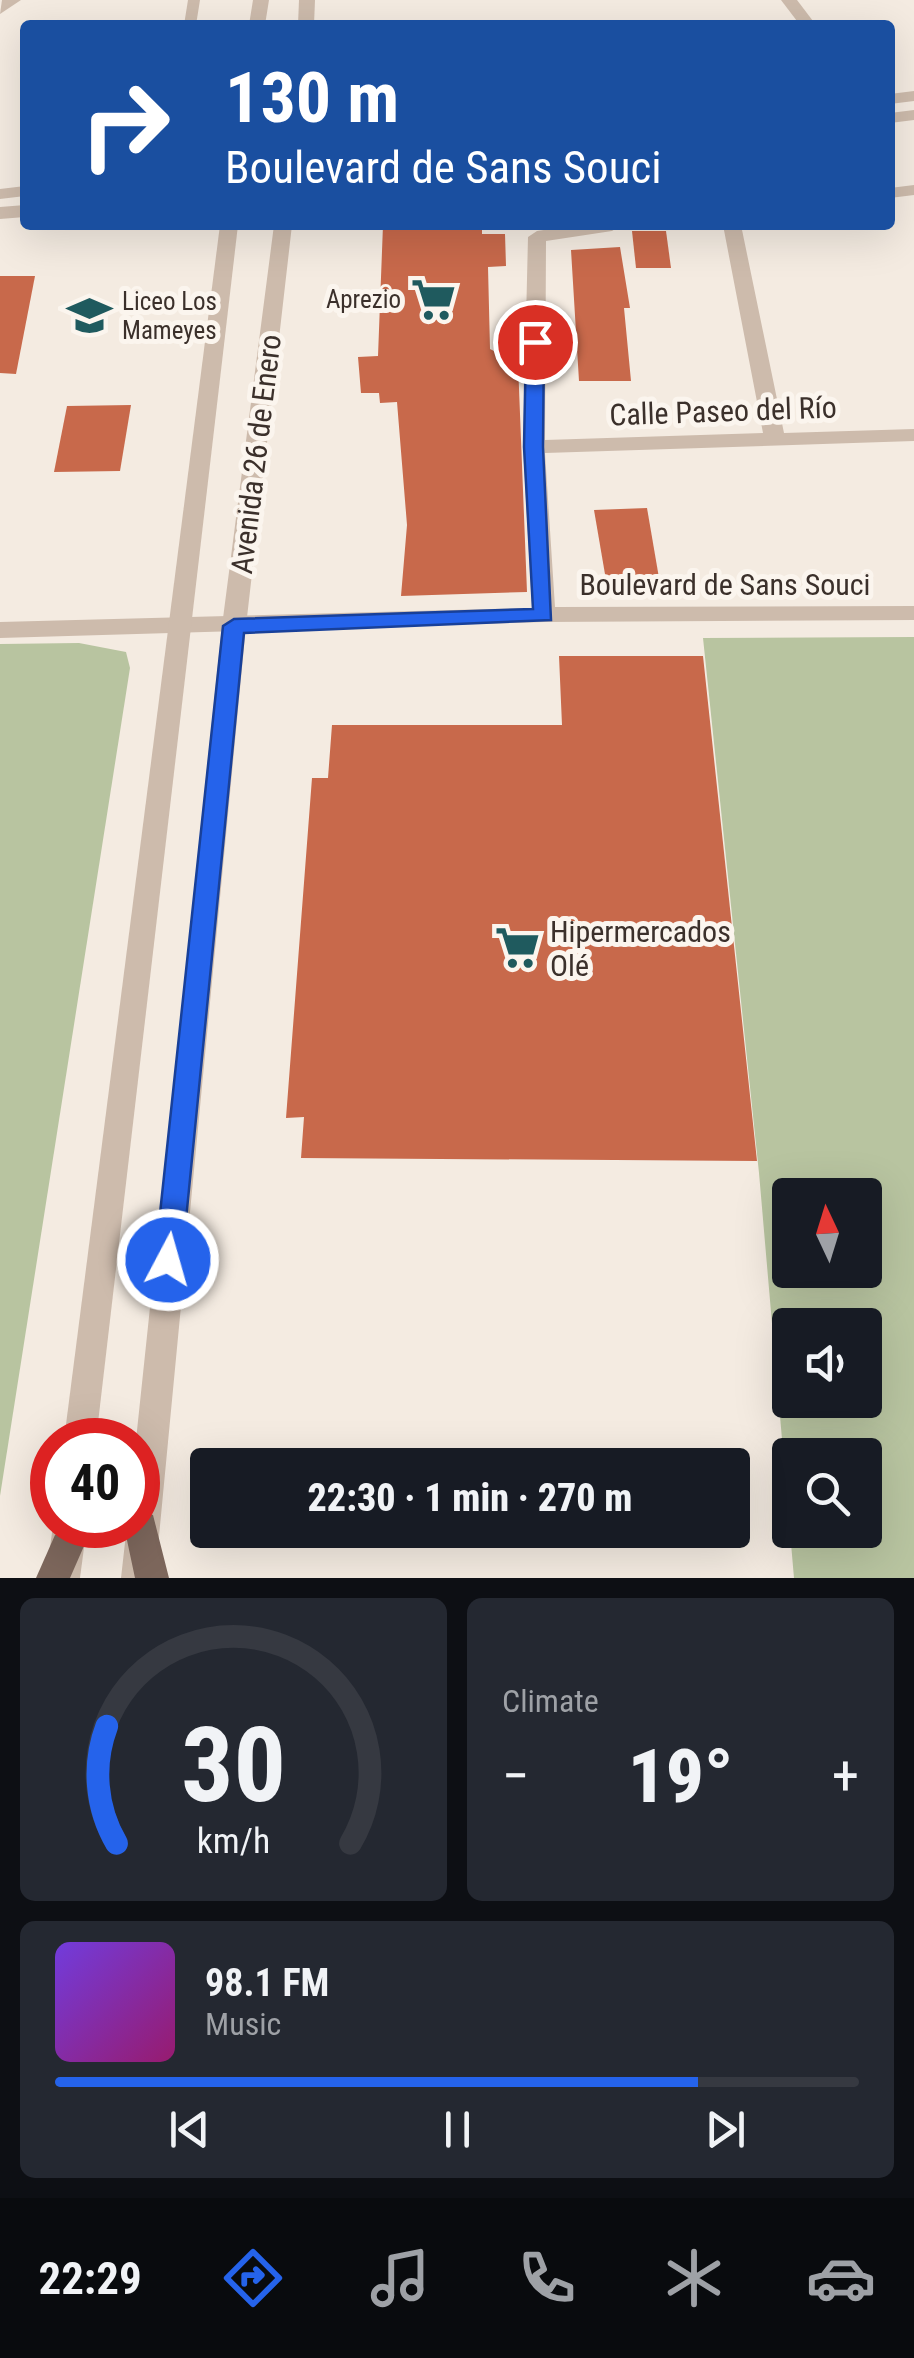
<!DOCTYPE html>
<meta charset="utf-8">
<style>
body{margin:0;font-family:"Roboto Condensed",sans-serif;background:#242831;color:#f1f3f6;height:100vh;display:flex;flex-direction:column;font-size:38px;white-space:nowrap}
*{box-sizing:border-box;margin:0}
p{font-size:32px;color:#9ea1a6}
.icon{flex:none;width:55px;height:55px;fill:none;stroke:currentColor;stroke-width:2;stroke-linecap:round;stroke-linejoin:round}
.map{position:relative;height:1578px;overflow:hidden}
.panel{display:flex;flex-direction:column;gap:20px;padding:20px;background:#0d0f14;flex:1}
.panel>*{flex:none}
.top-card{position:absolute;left:20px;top:20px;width:875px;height:210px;border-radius:10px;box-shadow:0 10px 40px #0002;background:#1a4fa0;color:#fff;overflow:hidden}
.needle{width:65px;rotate:356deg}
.controls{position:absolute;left:772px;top:1178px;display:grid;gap:20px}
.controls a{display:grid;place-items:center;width:110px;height:110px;border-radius:10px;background:#171b24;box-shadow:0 10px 40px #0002;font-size:50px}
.speed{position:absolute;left:30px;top:1418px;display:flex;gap:20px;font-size:50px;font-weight:700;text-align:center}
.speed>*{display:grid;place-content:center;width:130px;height:130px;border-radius:50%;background:#171b24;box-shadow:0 10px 40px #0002;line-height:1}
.speed .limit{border:15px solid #d22;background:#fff;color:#111}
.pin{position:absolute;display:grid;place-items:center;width:85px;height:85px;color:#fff;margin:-42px;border:5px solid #fff;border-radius:50%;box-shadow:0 2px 10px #0007}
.me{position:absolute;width:110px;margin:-55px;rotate:6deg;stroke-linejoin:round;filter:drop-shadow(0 0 8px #0008)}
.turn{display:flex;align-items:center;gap:35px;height:210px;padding:0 40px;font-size:45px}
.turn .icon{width:130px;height:130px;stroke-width:2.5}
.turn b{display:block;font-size:70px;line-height:85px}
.big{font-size:75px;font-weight:800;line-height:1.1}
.panel .widget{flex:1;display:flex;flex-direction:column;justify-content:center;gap:15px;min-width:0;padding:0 35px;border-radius:15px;background:#242831}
.panel .dial{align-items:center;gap:0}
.dial svg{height:260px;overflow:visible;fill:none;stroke:#363941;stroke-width:7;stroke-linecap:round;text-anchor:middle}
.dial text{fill:#f1f3f6;stroke:none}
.song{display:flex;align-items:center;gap:30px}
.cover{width:120px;height:120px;border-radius:15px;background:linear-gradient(135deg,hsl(260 70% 55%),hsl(320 70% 35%))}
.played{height:10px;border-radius:5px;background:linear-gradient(90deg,#2563eb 80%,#363941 80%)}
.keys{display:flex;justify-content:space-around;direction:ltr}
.heat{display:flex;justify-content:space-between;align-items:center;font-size:55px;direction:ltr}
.panel .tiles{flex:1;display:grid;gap:20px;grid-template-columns:1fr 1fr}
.widget:last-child{grid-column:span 2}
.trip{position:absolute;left:190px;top:1448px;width:560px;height:100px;border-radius:10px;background:#171b24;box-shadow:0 10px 40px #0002;font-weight:800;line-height:100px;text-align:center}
.tabs{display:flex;height:160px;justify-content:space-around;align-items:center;background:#090b0e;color:#9ea1a6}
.tabs .icon{width:70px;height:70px}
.tabs .current{color:#2563eb}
.tabs b{font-size:45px;color:#f1f3f6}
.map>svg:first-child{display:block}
.green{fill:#b8c4a0;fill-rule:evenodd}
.building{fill:#c8694b}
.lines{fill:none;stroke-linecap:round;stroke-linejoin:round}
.service{fill:#cdbbac;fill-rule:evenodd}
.minor{fill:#cdbbac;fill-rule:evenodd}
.tertiary{fill:#cdbbac;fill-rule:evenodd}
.primary{fill:#7d675c;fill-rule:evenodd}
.route{fill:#2563eb;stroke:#184099;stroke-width:2.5}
.labels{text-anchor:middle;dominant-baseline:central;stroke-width:10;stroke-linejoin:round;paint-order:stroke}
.far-poi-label{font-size:25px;fill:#3b302b;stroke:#fbf5ee;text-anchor:end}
.street-label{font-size:30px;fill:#3b302b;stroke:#fbf5ee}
.poi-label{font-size:30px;fill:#3b302b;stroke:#fbf5ee;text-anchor:start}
</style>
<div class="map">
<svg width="914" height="1578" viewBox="0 0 914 1578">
<rect width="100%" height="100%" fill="#f4ebe1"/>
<g class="green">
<path d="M914,637v941h-120l-35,-405 -56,-535zM790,1195h75v75h-75zM790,1325h75v75h-75zM790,1455h75v75h-75z"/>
<path d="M79,643l47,9 4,16 -130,828v-852z"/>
</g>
<g class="building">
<path d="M383,225h99v9h23l1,32 -18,1 2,82 28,14 9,229 -126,4 6,-71 -10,-123 -17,1 -1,-10h-18l-3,-36 20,-1z"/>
<path d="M632,231h34l5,37h-35z"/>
<path d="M620,247l10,61h-6l7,73h-52l-8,-131z"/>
<path d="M0,276h35l-19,98 -16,-1z"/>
<path d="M131,405l-11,66 -66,1 13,-66z"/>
<path d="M647,508l12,70 -53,2 -12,-70z"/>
<path d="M559,656h144l54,505 -456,-3 3,-41 -18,1 26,-340h16l4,-53h230z"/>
</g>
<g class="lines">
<path class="service" d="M188,0h12l-4,25h-12z"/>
<g class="minor">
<path d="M21,0l-21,14 2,-14z"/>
<path d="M781,0h16l19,25h-16z"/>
<path d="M914,185v10l-24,3v-10z"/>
<path d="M577,225h44l-9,6 -66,10 -1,199 218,-7 -40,-208h18l43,208 130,-4v12l-369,12 10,154 359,-1v14l-370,2 -544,16v-16l532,-14 -9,-161 5,-210 9,-6z"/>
</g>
<g class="tertiary">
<path d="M253,0h16l-4,25h-16z"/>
<path d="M299,0h16l-1,25h-16z"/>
<path d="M914,91v10l-24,3v-10z"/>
<path d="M914,110v10l-24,3v-10z"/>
<path d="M25,186v10l-25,3v-10z"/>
<path d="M25,205v12l-25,2v-12z"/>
<path d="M220,225h18l-142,1215h-32z"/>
<path d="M274,225h18l-46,401 -91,952h-34l6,-53h11l-2,-85 86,-814z"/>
<path d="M53,1525h34l-7,53h-34z"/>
</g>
<g class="primary">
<path d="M141,1510l12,5 16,63h-34l-11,-52 14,-1z"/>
<path d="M67,1530l12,5 5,11 -14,32h-34l19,-43z"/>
</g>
</g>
<path class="route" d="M535,336l9,6 -1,105 8,173 -307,13 -62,627 -4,8h-19l-4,-8 68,-634 11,-7 299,-10 -9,-162 2,-105z"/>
<defs>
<symbol id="supermarket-bare" viewBox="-9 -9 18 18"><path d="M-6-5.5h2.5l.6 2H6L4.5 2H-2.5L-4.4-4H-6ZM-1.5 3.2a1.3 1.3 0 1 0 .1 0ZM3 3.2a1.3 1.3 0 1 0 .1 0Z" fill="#1f5a5e" stroke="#fbf5ee" stroke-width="2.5" paint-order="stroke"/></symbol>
<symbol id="school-bare" viewBox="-9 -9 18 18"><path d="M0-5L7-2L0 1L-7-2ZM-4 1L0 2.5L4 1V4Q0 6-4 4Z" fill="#1f5a5e" stroke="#fbf5ee" stroke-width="2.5" paint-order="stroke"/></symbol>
</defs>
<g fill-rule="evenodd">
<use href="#supermarket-bare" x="402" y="268" width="63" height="63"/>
<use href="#school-bare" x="58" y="284" width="63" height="63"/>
<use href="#supermarket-bare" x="486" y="916" width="63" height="63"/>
</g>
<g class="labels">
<g class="far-poi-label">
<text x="401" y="299">Aprezio</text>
<text x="122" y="301" text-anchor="start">Liceo Los<tspan x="122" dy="29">Mameyes</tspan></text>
</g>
<g class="street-label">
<text transform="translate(723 411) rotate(-2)">Calle Paseo del Río</text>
<text transform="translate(256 454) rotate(-83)">Avenida 26 de Enero</text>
<text x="725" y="584">Boulevard de Sans Souci</text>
</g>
<g class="poi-label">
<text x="550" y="931">Hipermercados<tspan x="550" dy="34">Olé</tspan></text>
</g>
</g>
</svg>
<div class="controls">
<a><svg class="needle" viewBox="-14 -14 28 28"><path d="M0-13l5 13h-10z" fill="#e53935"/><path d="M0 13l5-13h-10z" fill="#9ea1a6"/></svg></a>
<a><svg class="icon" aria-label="sound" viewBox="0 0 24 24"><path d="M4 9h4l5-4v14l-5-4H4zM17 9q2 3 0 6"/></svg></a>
<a><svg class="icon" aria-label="search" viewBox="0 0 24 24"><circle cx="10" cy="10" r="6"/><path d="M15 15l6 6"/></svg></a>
</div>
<div class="speed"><div class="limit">40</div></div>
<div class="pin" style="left:535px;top:342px;background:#d93025"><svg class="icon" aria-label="arrive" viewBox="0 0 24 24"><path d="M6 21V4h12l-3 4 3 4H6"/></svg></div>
<svg class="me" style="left:168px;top:1260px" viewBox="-20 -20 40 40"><circle r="17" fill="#2563eb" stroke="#fff" stroke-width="3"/><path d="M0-11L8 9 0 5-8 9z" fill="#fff"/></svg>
<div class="trip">22:30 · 1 min · 270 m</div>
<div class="top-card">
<div class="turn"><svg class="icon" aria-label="right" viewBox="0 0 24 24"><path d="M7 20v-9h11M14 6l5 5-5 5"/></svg><div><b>130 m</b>Boulevard de Sans Souci</div></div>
</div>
</div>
<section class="panel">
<div class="tiles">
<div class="widget dial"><svg viewBox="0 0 100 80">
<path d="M14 69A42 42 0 1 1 86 69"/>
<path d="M14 69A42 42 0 0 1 11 33" stroke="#2563eb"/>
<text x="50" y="56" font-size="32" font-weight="700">30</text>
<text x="50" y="72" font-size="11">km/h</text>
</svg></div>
<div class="widget"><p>Climate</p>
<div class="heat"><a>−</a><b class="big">19°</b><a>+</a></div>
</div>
<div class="widget">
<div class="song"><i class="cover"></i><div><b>98.1 FM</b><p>Music</p></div></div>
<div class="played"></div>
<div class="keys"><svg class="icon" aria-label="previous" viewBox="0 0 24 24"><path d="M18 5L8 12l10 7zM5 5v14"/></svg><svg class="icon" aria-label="pause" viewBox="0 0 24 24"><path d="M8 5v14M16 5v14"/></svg><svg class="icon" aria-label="next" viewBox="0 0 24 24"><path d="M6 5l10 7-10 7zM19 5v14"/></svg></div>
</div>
</div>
</section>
<nav class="tabs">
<b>22:29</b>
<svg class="icon current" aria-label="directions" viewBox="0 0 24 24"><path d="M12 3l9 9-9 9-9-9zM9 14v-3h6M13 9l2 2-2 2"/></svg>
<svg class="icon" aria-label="music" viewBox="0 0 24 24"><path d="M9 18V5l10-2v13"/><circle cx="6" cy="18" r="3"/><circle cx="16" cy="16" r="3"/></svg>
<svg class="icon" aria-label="phone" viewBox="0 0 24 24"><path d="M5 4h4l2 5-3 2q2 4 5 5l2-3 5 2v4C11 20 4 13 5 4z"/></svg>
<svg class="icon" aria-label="climate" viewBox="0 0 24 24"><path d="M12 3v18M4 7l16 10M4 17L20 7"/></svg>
<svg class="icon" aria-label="car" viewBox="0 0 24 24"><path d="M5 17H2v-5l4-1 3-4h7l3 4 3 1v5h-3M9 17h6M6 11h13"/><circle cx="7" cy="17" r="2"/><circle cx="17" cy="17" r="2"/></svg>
</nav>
